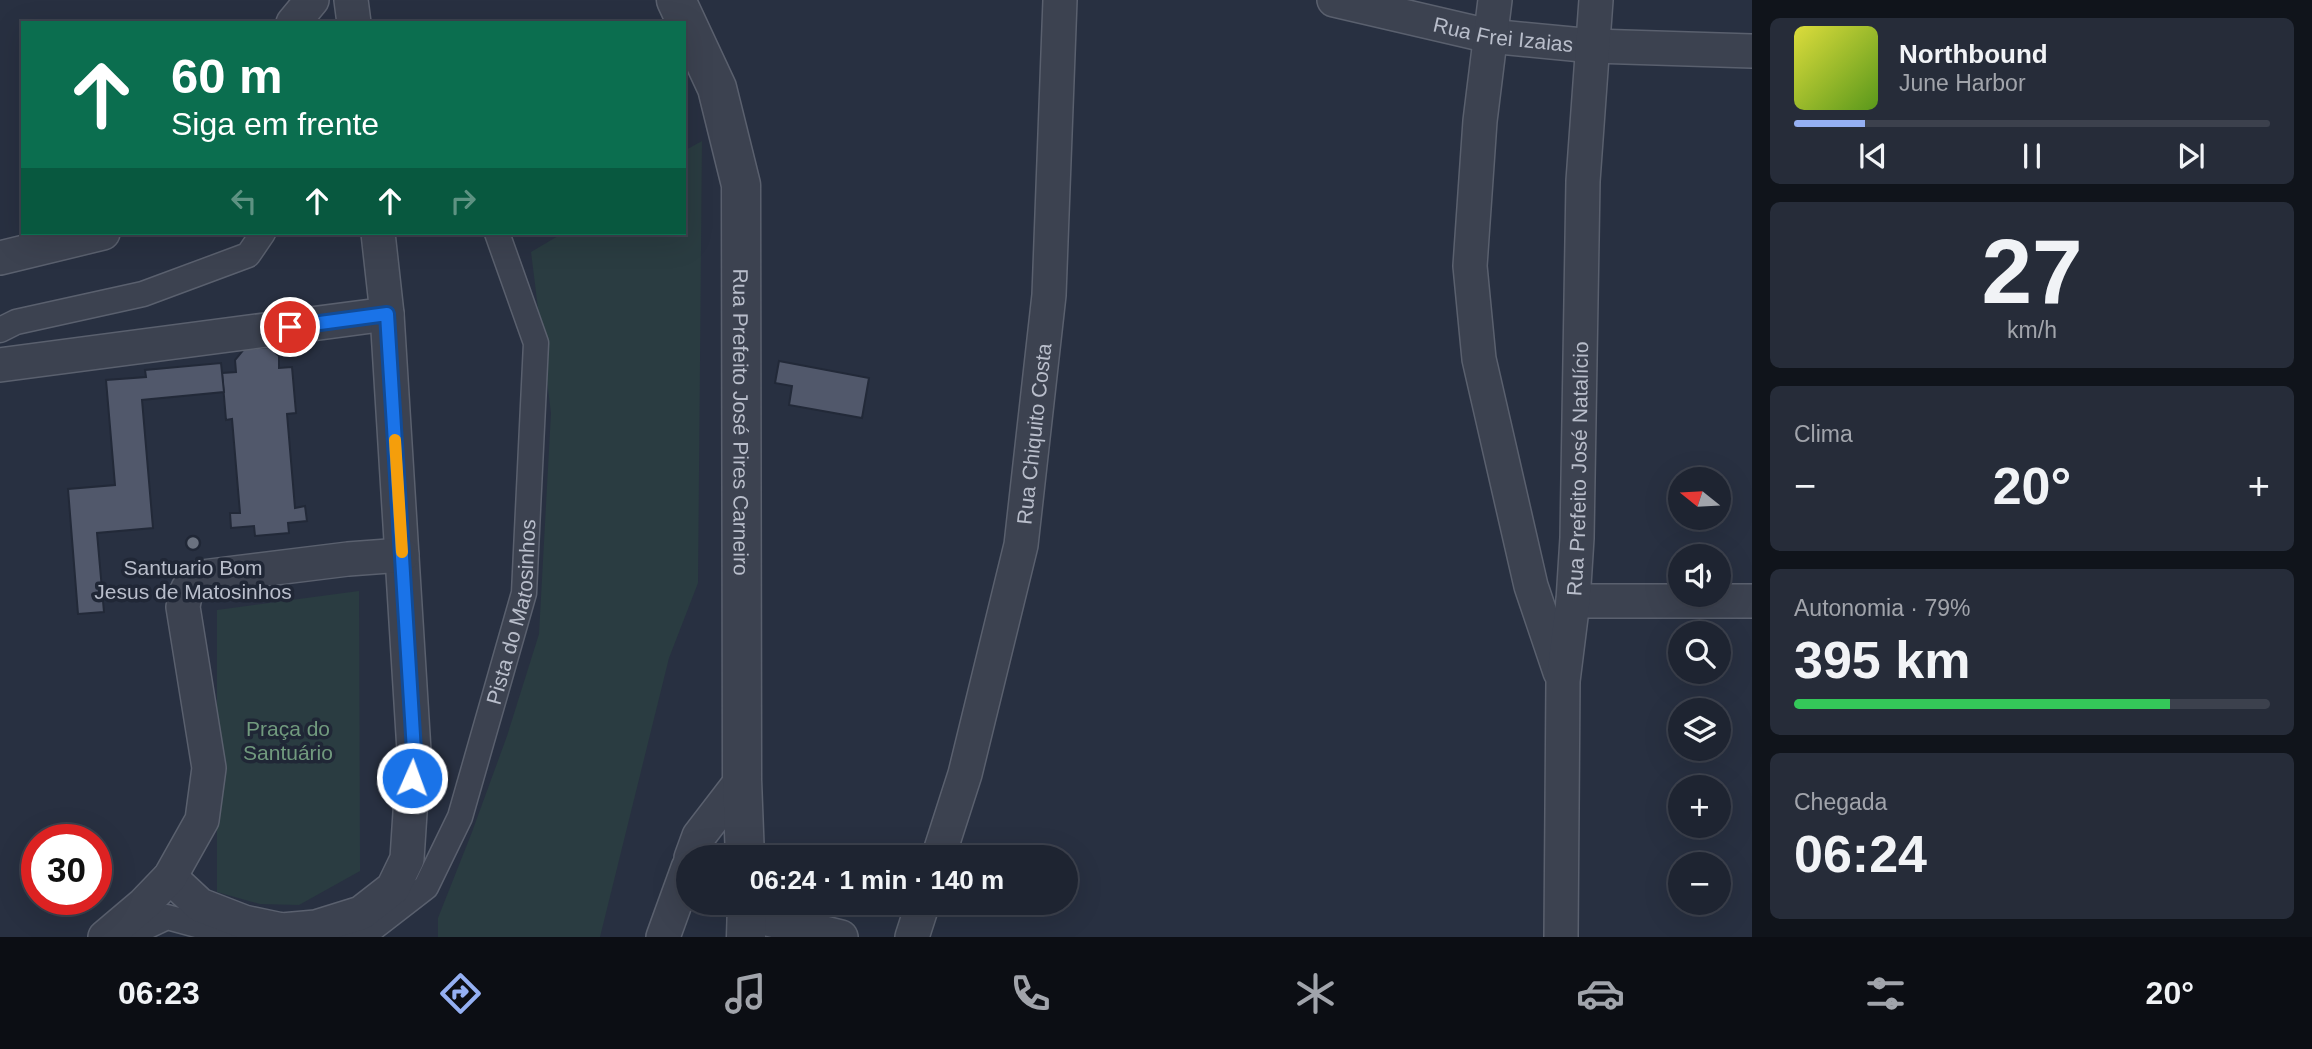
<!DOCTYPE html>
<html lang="pt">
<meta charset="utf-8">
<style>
body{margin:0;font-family:Arial,sans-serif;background:#262c39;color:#f1f3f6;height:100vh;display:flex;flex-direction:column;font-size:26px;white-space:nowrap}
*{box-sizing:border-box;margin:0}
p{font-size:23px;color:#a1a4ab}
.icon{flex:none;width:38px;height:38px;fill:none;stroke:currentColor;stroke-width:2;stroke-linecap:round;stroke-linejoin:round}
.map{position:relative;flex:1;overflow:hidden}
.drawer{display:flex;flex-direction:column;gap:18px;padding:18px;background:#10141b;width:560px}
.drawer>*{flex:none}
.hud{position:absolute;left:21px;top:21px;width:665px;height:214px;border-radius:0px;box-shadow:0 7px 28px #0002,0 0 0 2px #3c414d;background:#0b6e4f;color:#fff;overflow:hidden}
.needle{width:46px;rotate:288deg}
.controls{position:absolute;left:1668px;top:467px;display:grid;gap:14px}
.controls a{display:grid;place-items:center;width:63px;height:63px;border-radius:50%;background:#1e2431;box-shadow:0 7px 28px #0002,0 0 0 2px #3c414d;font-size:35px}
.speed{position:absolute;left:21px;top:824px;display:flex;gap:14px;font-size:35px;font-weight:700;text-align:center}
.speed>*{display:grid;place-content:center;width:91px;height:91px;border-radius:50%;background:#1e2431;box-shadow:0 7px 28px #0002,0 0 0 2px #3c414d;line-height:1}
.speed .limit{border:10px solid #d22;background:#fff;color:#111}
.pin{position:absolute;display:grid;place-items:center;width:60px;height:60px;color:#fff;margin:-30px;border:4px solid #fff;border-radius:50%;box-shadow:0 2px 7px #0007}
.me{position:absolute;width:77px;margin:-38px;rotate:2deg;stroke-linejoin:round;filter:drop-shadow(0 0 5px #0008)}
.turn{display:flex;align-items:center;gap:24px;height:147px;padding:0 35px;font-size:32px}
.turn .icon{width:91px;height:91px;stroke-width:2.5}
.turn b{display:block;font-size:49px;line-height:60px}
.lanes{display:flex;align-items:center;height:66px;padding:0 35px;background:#0003;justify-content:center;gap:35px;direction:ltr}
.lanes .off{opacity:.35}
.big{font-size:52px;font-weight:800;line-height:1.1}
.drawer .tile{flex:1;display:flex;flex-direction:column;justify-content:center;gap:10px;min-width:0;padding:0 24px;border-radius:10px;background:#262c39}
.drawer .dial{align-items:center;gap:0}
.dial b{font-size:91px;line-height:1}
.song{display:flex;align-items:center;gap:21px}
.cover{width:84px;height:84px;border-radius:10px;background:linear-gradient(135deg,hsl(60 70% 55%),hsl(90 70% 35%))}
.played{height:7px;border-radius:4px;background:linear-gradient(90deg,#95b0f3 15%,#3c414d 15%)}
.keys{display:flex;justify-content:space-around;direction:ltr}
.heat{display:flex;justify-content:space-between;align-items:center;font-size:38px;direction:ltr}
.charge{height:10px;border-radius:5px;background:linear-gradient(90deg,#34c759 79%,#3c414d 0)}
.trip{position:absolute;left:676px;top:845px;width:402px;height:70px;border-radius:35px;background:#1e2431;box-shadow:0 7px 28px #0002,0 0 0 2px #3c414d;font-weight:800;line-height:70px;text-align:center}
.dock{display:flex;height:112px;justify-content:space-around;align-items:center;background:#0c0e14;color:#a1a4ab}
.dock .icon{width:49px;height:49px}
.dock .on{color:#95b0f3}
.dock b{font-size:32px;color:#f1f3f6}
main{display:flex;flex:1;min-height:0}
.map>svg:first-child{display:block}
.green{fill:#2a3c41}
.building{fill:#51586b;stroke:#222938;stroke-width:2}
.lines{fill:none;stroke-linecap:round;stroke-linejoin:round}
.pedestrian-casing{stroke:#5a606e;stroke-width:27}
.minor-casing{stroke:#5a606e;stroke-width:36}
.tertiary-casing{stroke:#5a606e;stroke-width:41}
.pedestrian{stroke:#3c4250;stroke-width:24}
.minor{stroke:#3c4250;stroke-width:33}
.tertiary{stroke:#3c4250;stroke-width:38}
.route-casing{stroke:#114b97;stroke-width:18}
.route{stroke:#1a73e8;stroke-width:12}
.slow{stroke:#f59e0b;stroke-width:12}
.worship-dot{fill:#6b7280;stroke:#202736;stroke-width:2.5}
.labels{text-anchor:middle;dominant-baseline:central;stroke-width:7;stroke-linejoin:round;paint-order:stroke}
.street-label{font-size:21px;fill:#b9becb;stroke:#202736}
.poi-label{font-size:21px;fill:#b9becb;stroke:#202736}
.park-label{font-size:21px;fill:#719a7e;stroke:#202736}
</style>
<main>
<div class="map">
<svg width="1752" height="937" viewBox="0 0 1752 937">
<rect width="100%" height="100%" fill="#283041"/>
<g class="green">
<path d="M702,141l-4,442 -29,75 -69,279h-162v-19l34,-86 35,-96 32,-102 12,-221 -20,-161 32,-19h121v-82z"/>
<path d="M359,591l1,280 -61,34 -39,-1 -43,-12v-282z"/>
</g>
<g class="building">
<path d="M269,347l10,9v12l13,-1 4,46 -9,1 8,94 10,-2 2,15 -19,2 1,10 -34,3 -1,-10 -23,2 -1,-15h10l-8,-94 -6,1 -4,-47 14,-1 -1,-12 9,-11z"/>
<path d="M779,361l90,17 -7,40 -73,-13 3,-19 -17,-3z"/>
<path d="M221,363l3,29 -82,8 11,128 -56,5 7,79 -26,2 -10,-125 47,-4 -9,-105 40,-3 -1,-7z"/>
</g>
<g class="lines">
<defs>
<g id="pedestrian">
<path d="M0,330l16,-8 127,-28 105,-39 15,-22"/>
<path d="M125,937l42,-20 74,20"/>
<path id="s1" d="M345,937l23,-5 58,-45 34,-70 64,-224 12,-250 -39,-110"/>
</g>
<g id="minor">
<path d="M351,0l3,23"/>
<path id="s2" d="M1334,0l155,36 104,10 159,5"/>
<path d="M1495,0l-15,121 -10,145 9,93 52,227 29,86"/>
<path d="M293,23l19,-23"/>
<path d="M0,258l103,-25"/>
<path d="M0,365l387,-51"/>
<path d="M1573,601h179"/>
<path d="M691,858l8,-22 43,-56"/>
<path id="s3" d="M938,858l27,-84 56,-229 28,-250 11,-295"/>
<path d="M170,877l30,28 44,17 38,8 34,-3 45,-14 32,-25 14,-29 7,-108 -27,-437 -9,-81"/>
<path d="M747,914l94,23"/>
<path d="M105,937l39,-33 26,-27 32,-57 7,-52 -26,-161c2,-14 5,-25 19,-30l146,-18 54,-4"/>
<path d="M663,937l25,-69"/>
<path d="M912,937l11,-34"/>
<path id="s4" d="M1561,937l2,-256 10,-80 4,-63 6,-357 13,-181"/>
</g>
<g id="tertiary">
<path id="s5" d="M676,0l41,88 24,97 1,595 3,78"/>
<path d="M746,937l1,-34"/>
</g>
</defs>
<use href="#pedestrian" class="pedestrian-casing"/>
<use href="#minor" class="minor-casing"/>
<use href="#tertiary" class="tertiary-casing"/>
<use href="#pedestrian" class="pedestrian"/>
<use href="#minor" class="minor"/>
<use href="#tertiary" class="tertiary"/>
</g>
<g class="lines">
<defs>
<path id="route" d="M290,327l97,-13 27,437 -2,27"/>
</defs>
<use href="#route" class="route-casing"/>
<use href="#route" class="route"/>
<path class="slow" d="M395,440l7,112"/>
</g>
<circle class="worship-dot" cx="193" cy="543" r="7"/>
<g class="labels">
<g class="street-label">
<text stroke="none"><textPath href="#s2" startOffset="173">Rua Frei Izaias</textPath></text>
<text stroke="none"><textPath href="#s5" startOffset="434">Rua Prefeito José Pires Carneiro</textPath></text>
<text stroke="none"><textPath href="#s3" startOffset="436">Rua Chiquito Costa</textPath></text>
<text stroke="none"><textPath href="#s4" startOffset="469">Rua Prefeito José Natalício</textPath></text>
<text stroke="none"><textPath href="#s1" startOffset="387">Pista do Matosinhos</textPath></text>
</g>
<g class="poi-label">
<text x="193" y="567">Santuario Bom<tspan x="193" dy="24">Jesus de Matosinhos</tspan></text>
</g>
<g class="park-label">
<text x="288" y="728">Praça do<tspan x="288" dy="24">Santuário</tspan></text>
</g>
</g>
</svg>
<div class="controls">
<a><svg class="needle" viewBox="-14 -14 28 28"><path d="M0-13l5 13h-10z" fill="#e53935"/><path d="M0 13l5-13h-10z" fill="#a1a4ab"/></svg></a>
<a><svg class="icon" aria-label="sound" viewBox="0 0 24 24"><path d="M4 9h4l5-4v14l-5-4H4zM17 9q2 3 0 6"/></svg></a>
<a><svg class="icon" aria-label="search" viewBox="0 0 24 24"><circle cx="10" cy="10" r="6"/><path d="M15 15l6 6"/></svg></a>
<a><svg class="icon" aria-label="layers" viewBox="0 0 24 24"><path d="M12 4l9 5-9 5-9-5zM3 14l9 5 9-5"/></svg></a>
<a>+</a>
<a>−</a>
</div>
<div class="speed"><div class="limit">30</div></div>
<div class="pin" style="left:290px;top:327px;background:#d93025"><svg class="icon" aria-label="arrive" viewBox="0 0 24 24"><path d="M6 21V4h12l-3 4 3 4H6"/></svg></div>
<svg class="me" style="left:412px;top:778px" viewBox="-20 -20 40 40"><circle r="17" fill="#1a73e8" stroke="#fff" stroke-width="3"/><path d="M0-11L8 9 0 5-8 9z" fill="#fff"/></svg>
<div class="trip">06:24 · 1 min · 140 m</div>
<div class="hud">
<div class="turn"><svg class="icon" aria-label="ahead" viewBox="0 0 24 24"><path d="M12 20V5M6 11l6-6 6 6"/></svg><div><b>60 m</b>Siga em frente</div></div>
<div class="lanes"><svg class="icon off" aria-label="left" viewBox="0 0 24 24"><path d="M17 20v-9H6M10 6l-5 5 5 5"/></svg><svg class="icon" aria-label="ahead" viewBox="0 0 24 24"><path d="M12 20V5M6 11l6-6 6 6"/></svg><svg class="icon" aria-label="ahead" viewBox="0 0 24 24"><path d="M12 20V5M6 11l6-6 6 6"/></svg><svg class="icon off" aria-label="right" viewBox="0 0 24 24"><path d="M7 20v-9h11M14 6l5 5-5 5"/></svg></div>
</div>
</div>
<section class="drawer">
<div class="tile">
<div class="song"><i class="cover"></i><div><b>Northbound</b><p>June Harbor</p></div></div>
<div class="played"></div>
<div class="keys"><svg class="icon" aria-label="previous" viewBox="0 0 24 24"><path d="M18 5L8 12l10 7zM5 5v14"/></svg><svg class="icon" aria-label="pause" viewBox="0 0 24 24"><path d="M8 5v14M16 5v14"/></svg><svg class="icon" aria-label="next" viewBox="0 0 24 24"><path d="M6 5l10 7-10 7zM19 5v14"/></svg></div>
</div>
<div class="tile dial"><b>27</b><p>km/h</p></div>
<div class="tile"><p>Clima</p>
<div class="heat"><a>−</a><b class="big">20°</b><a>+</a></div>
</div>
<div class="tile"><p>Autonomia · 79%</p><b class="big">395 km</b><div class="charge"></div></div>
<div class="tile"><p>Chegada</p><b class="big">06:24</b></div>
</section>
</main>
<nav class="dock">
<b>06:23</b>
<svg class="icon on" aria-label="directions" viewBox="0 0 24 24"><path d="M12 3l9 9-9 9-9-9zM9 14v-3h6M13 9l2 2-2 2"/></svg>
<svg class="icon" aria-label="music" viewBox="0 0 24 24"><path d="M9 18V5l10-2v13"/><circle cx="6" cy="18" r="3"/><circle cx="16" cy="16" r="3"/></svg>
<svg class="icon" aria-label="phone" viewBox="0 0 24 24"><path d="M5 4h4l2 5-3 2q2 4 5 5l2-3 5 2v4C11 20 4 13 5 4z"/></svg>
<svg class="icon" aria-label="climate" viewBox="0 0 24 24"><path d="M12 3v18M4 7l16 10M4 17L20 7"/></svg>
<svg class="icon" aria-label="car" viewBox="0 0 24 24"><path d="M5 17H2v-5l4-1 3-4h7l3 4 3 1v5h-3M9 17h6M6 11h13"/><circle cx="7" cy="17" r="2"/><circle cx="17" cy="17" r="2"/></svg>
<svg class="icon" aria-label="filters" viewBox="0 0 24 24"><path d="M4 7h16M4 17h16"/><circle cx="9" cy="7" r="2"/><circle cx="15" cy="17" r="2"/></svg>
<b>20°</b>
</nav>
